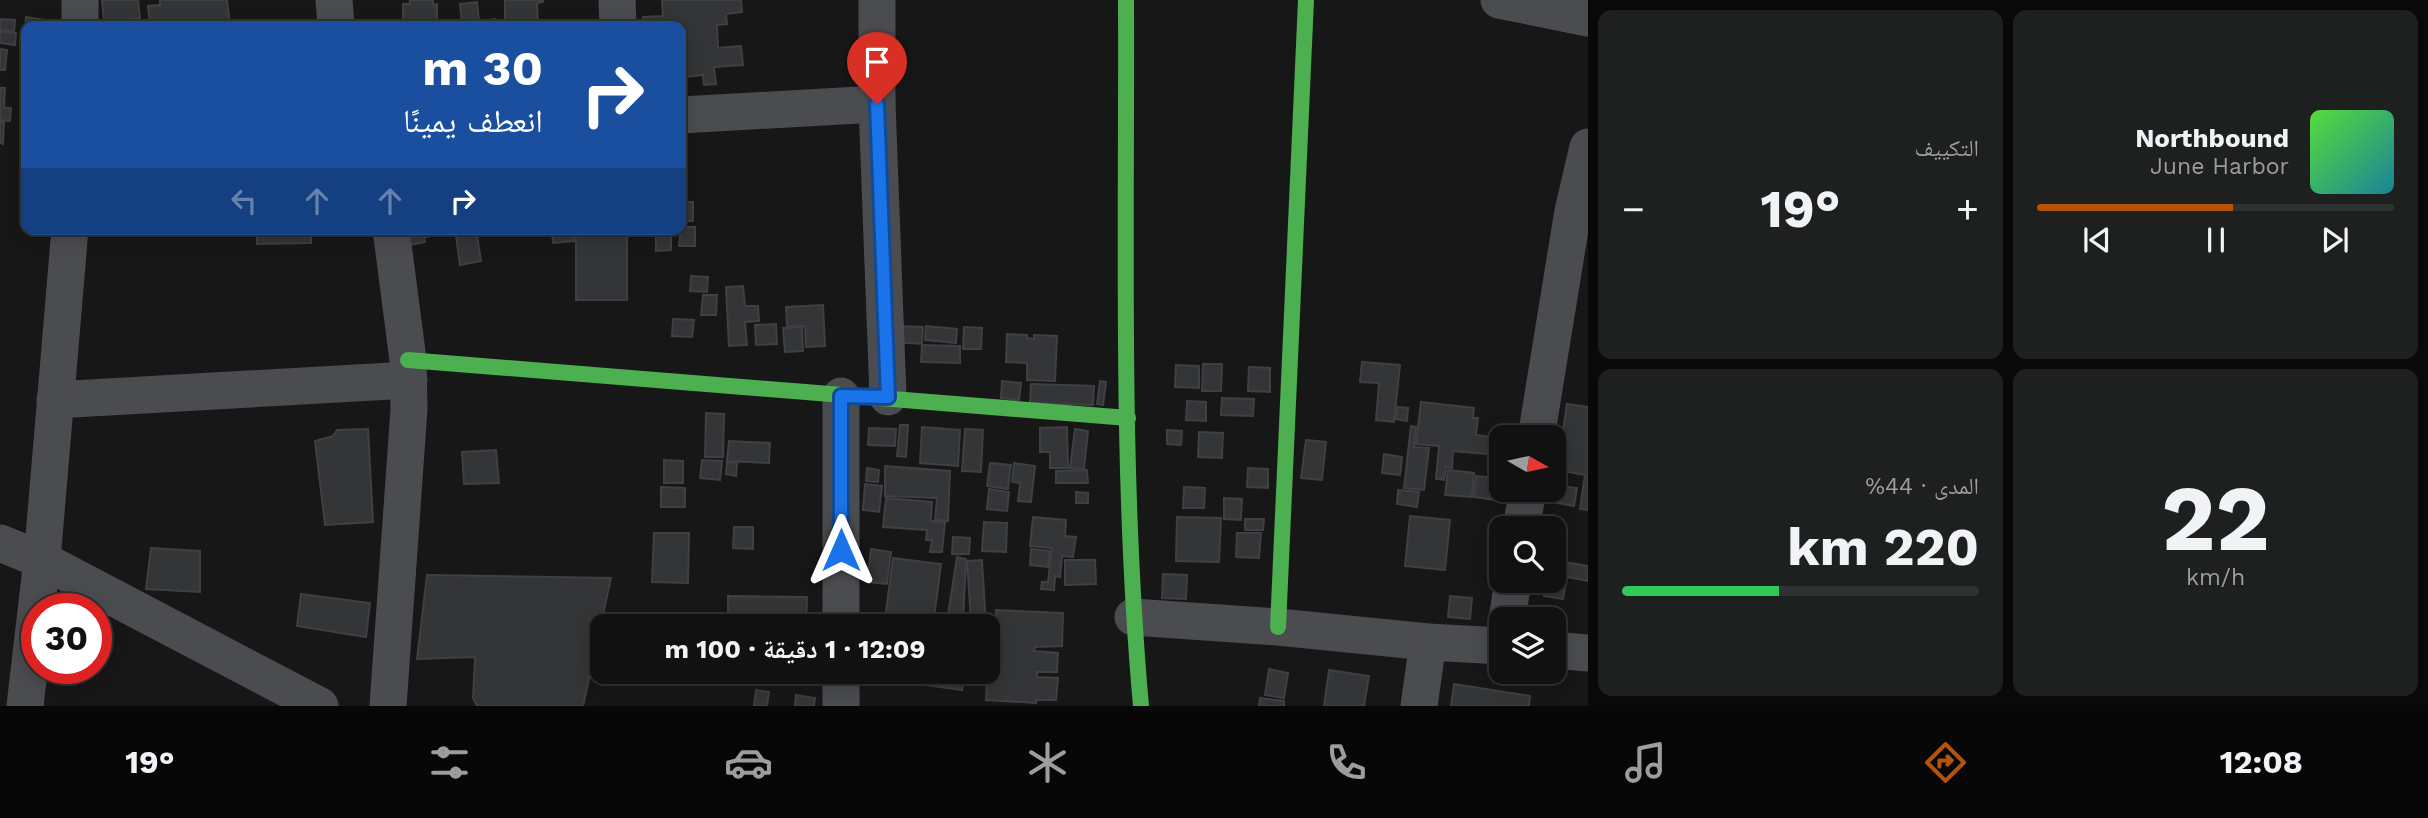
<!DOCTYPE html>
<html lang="ar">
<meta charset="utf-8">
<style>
body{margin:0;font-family:"Work Sans","Noto Naskh Arabic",sans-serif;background:#1e1f1f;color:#f1f3f6;direction:rtl;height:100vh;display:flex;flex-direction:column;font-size:26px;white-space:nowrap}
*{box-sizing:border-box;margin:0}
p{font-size:23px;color:#9c9d9f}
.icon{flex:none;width:38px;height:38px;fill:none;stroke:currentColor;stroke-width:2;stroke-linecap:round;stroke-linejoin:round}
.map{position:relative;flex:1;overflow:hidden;direction:ltr}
.sheet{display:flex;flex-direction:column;gap:10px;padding:10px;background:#090909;width:840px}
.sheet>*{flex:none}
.banner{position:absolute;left:21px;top:21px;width:665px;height:214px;border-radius:14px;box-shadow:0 4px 18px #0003,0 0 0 2px #303131;direction:rtl;background:#1a4fa0;color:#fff;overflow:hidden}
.needle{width:46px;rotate:99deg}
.controls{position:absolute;left:1489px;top:425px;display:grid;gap:14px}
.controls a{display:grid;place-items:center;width:77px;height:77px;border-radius:14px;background:#111;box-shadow:0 4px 18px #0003,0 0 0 2px #303131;font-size:35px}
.speed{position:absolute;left:21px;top:593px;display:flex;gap:14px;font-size:35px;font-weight:700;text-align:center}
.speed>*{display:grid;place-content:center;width:91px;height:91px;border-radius:50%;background:#111;box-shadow:0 4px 18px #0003,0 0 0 2px #303131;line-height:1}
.speed .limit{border:10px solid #d22;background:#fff;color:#111}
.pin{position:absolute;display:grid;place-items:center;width:60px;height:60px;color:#fff;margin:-72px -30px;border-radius:50% 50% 50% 0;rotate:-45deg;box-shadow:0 0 7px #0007}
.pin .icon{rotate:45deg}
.me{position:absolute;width:77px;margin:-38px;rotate:0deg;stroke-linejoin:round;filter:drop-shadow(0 0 5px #0008)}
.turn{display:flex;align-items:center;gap:24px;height:147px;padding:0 28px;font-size:32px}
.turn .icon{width:91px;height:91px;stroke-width:2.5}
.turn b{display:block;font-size:49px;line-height:60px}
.lanes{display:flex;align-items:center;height:66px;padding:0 28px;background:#0003;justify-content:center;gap:35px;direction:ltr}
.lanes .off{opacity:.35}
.big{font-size:52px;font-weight:700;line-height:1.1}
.sheet .card{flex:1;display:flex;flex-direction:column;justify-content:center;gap:10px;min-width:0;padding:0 24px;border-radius:14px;background:#1e1f1f}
.sheet .dial{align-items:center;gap:0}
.dial b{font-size:91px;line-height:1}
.song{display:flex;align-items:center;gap:21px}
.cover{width:84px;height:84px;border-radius:10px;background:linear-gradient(135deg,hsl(110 70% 55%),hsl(190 70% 35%))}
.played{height:7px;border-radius:4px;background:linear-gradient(90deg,#b45309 55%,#303131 55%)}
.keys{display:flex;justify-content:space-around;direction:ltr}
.heat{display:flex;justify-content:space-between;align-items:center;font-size:38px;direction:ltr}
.charge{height:10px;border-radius:5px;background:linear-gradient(90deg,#34c759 44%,#303131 0)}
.sheet .tiles{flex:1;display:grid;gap:10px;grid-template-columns:repeat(2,1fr)}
.trip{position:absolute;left:590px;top:614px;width:410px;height:70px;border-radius:14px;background:#111;box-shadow:0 4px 18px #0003,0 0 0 2px #303131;font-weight:700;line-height:70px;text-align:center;direction:rtl}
.tab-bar{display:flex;height:112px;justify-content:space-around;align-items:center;background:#070707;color:#9c9d9f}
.tab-bar .icon{width:49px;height:49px}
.tab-bar .on{color:#b45309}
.tab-bar b{font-size:32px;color:#f1f3f6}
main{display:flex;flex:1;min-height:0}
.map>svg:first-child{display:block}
.building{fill:#343537;stroke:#3f4043;stroke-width:2}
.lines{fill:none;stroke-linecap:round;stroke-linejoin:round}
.street{stroke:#4b4c50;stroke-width:37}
.fast{stroke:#4caf50;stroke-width:16}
.route-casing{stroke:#114b97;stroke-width:18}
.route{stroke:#1a73e8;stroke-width:12}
</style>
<main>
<section class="sheet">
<div class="tiles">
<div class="card">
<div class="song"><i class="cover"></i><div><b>Northbound</b><p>June Harbor</p></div></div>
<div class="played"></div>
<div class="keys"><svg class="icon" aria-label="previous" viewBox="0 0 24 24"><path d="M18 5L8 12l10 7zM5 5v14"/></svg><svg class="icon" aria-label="pause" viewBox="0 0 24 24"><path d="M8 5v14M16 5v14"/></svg><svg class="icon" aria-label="next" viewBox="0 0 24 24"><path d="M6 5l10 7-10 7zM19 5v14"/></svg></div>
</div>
<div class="card"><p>التكييف</p>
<div class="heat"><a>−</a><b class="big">19°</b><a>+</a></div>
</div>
<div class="card dial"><b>22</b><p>km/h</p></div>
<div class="card"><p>المدى · 44%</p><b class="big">220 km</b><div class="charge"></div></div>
</div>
</section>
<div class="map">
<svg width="1588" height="706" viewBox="0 0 1588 706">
<rect width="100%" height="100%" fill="#171717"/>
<g class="building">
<path d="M102,0h36l2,18 -36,4z"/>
<path d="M160,0h67l3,26h-80l-2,-20 12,-1z"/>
<path d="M410,0h23v5l4,-1v19l-34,-1v-18h7z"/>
<path d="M505,0h38v2l-6,1 1,23h-33z"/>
<path d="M662,0h79l1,12 -16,2 1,10 -10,1 1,23 23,-2 2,19 -29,2 2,17 -12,1 -1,-10 -19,2 1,11h-4v-62h-37l-1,-9 20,-1z"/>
<path d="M477,2l2,19 -17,2 -2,-19z"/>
<path d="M26,17l32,5 -1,4h-31l-1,7z"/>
<path d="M0,19l15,1 -1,12 -14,-2z"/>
<path d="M495,19l1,7h-19l-1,-4z"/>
<path d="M455,22v4h-24v-2z"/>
<path d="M303,23l1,3h-28z"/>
<path d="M0,32l16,1 -1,12 -15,-2z"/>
<path d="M0,49l7,1 -2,20h-5z"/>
<path d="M0,88h5l-1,20h7l-1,13 -10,-1z"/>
<path d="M0,121l4,1 -1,22 -3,-1z"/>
<rect x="681" y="202" width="12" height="19"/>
<path d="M681,227h14v19h-16z"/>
<path d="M257,229h54v14l-54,1z"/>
<path d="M403,229h20l2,13 -19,4z"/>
<path d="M425,229h20v4l-19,4z"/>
<path d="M455,229h21l5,32 -21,4z"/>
<path d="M552,229h22v12l-21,2z"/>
<rect x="576" y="229" width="51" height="71"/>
<path d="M671,231v19l-15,1v-19z"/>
<path d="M691,276l17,1 -1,15 -17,-1z"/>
<path d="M743,286l2,20h13l1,15 -14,1 2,23 -18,1 -3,-59z"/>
<path d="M703,295h14l-1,20h-15z"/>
<path d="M823,305l2,41 -19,1 -1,-21 -18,1 -1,-20z"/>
<path d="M673,319l21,1 -2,17 -20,-1z"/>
<path d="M776,324l1,20 -21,1 -1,-20z"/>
<path d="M895,326l28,1 -1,17 -28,-2z"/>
<path d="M926,326l31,3 -1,14 -31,-3z"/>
<path d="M802,327l1,24 -18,1 -2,-24z"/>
<path d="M964,327l18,1 -1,21h-18z"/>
<path d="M1007,334l20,1v3l7,1v-4l23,1 -2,45 -28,-1v-17l-21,-1z"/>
<path d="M922,345l38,1v17l-39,-1z"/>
<path d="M1362,362l38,3 -6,57 -18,-2 3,-37 -19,-1z"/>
<path d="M1203,364h19l-1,27h-19z"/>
<path d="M1176,365l23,1v22l-24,-1z"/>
<path d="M1249,367l21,1v24l-22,-1z"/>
<path d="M1002,381l19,2 -2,17 -18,-2z"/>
<path d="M1100,381l6,1 -3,23 -6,-1z"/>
<path d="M1031,384l63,2 -1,19 -63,-2z"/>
<path d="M1222,398l32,1 -1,17 -32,-1z"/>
<path d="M1187,401l19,1v19l-20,-1z"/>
<path d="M1421,402l53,6 -1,10h5l-2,17 24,3 -2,17 -45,-4 -1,17 -6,-1 -2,13 -8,-1 3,-33 -23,-2z"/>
<path d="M1567,404l21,3v103l-8,-1 5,-34 -28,-5z"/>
<path d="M1397,407l11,1 -1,13 -11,-2z"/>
<path d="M706,413l18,1 -1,43h-18z"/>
<path d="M900,425h8l-2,32 -9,-1z"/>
<path d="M1411,426l5,1 -2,20 15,1 -5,42 -20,-2z"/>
<path d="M922,427l38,3 -2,36 -38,-3z"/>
<path d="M1067,427l1,41h-18v-16h-10v-24z"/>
<path d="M869,428l27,1 -1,17 -27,-1z"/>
<path d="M368,429l5,93 -48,3 -10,-84 18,-5 4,-6z"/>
<path d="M965,429l18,1 -2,42 -19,-1z"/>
<path d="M1075,429l13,2 -4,38 -14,-1z"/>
<path d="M1167,430l15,1 -1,14 -14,-1z"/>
<path d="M1199,432l24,1 -1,25 -24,-1z"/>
<path d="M1306,440l20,2 -4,38 -21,-2z"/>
<path d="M729,441l41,2 -1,20 -42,-2z"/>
<path d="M496,450l3,33 -35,1 -2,-32z"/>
<path d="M1384,454l18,3 -2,18 -18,-2z"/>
<path d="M664,460l19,1v22h-19z"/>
<path d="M702,460l20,1 -2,19 -20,-2z"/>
<path d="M727,462l10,1 -1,13 -10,-2z"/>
<path d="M990,463l21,2 -3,24 -21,-3z"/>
<path d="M1014,463l21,3 -4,36 -13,-1 2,-18 -8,-1z"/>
<path d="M885,466l65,5 -2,50 -13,-1 2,-22 -52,-2z"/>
<path d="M867,468l12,2 -1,12 -12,-1z"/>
<path d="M1248,468l20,1v19l-21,-1z"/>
<path d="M1087,470l1,13h-32v-12z"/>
<path d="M1448,470l26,3 -2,24 -27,-2z"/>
<path d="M1476,476l23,2 -3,22 -22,-3z"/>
<path d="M865,484l17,2 -3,26 -16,-2z"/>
<path d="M1560,486l17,2 -3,18 -17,-3z"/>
<path d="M661,487l24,1v19h-24z"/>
<path d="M1184,487l21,1 -1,20h-21z"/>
<path d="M989,489l20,3 -2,19 -20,-2z"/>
<path d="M1398,490l21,2 -2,15 -20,-3z"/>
<path d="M1076,492l12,1v10h-12z"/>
<path d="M886,498l46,4 -1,19 14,1 -3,30h-12l2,-12h-6l1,-10 -44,-3z"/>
<path d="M1224,498l18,1 -1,21 -17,-1z"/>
<path d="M1410,516l40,4 -5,50 -40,-4z"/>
<path d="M1033,517l33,3 -1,16 11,1 -3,20 -11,-1 -2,21 -5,-1 -1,14 -13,-1 1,-7h6l4,-34 -22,-2z"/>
<path d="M1177,517l44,1 -2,44 -43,-1z"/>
<path d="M1245,519h19l-1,11h-18z"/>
<path d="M984,522l23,1 -1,29 -24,-1z"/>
<path d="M734,527h19v22l-20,-1z"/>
<path d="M654,533h35l-1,50 -36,-1z"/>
<path d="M1237,533h24l-2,25 -23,-1z"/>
<path d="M953,537l17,1 -1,16h-17z"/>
<path d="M151,548l49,3v41l-54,-3z"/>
<path d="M871,549l20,3 -4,32 -20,-2z"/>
<path d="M1031,549l19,2 -2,16 -18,-2z"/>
<path d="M957,557l9,2 -3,62h8l-4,-60 15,-1 4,66h-46l7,-5z"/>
<path d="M893,558l48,6 -8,62h-49z"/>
<path d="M1065,560h30l1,24 -31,1z"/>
<path d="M1554,560l34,6v15l-21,-4 -4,22 -19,-3 3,-15h7z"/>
<path d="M1163,574l24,1 -1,24 -24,-1z"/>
<path d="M427,575l184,3 -28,128h-106l-4,-8 2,-41 -58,2z"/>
<path d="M301,594l69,9 -4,34 -69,-11z"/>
<path d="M728,596l79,1 -1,29h-36l1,-12 -43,-1z"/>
<path d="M1450,596l22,2 -2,21 -22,-2z"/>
<path d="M996,610l67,3 -1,33 -27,1 -1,4 24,2 -1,19h-20v5l21,1 -2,22h-20v3l-50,-3 2,-43h6z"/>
<path d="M1269,669l19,4 -4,25 -19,-3z"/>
<path d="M1329,670l40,6 -5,30h-40z"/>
<path d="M869,672h53l-1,10 -53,-7z"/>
<path d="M926,672h38l-2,18 -37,-5z"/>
<path d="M1454,684l76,12 -1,10h-78z"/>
<path d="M756,690l13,2 -2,14h-13z"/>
<path d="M796,695l19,3 -1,8h-19z"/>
<path d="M1260,698l24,3v5h-25z"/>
</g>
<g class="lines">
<g class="street">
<path d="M334,0l2,26"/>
<path d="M617,0l1,26"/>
<path d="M877,0v104l11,293"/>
<path d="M1499,0l89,18"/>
<path d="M80,26v-26"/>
<path d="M681,115l196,-11"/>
<path d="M55,400l354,-20"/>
<path d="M1536,438l37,-227 15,-64"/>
<path d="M1521,528l7,-38"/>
<path d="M0,543l42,17 278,146"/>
<path d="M1133,617l145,10 150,15 74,4"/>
<path d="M1507,620l6,-39"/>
<path d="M841,626v-230"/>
<path d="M1554,650l34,3"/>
<path d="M25,706l17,-146 28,-331"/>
<path d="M388,706l21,-297 -1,-49 -17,-131"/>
<path d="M841,706v-34"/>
<path d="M1419,706l9,-64"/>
</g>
<g class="fast">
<path d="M1126,0c1,235 -6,472 15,706"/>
<path d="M408,360l720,58"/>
<path d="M1278,627l28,-627"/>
</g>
</g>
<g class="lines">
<defs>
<path id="route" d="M841,550v-154l47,1 -11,-293"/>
</defs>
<use href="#route" class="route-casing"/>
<use href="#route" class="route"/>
</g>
</svg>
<div class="controls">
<a><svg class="needle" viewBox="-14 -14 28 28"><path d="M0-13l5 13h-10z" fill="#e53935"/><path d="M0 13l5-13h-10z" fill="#9c9d9f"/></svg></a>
<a><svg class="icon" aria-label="search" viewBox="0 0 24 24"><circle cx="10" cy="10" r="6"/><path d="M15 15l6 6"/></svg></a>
<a><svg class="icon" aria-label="layers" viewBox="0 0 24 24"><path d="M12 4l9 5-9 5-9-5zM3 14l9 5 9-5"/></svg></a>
</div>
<div class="speed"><div class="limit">30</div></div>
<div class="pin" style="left:877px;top:104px;background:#d93025"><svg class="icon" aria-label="arrive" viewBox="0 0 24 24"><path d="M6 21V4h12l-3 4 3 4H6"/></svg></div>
<svg class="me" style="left:841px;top:550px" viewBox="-20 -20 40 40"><path d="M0-17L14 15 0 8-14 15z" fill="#1a73e8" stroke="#fff" stroke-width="4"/></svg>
<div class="trip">12:09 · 1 دقيقة · 100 m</div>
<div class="banner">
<div class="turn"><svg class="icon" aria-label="right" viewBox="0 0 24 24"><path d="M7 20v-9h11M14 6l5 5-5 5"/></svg><div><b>30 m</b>انعطف يمينًا</div></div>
<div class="lanes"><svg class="icon off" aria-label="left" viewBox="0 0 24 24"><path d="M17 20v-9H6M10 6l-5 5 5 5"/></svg><svg class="icon off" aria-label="ahead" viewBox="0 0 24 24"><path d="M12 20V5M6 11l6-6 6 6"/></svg><svg class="icon off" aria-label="ahead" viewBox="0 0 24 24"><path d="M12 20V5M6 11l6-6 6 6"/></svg><svg class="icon" aria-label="right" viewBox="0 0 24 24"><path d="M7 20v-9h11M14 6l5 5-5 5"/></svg></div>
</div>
</div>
</main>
<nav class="tab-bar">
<b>12:08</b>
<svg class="icon on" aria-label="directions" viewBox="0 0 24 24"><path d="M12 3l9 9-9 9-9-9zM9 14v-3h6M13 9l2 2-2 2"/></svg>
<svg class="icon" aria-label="music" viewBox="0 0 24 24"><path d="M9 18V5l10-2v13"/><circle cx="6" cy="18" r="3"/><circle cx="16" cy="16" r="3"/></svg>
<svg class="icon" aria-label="phone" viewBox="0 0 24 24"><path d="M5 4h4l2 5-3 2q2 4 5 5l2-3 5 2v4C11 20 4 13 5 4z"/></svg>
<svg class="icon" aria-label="climate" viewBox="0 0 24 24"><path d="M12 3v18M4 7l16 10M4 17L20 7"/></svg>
<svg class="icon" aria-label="car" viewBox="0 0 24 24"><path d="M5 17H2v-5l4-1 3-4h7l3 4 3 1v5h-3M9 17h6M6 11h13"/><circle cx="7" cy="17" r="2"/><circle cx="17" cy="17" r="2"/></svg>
<svg class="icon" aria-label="filters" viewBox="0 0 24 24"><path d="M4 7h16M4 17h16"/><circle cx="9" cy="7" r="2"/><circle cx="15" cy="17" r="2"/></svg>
<b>19°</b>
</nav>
